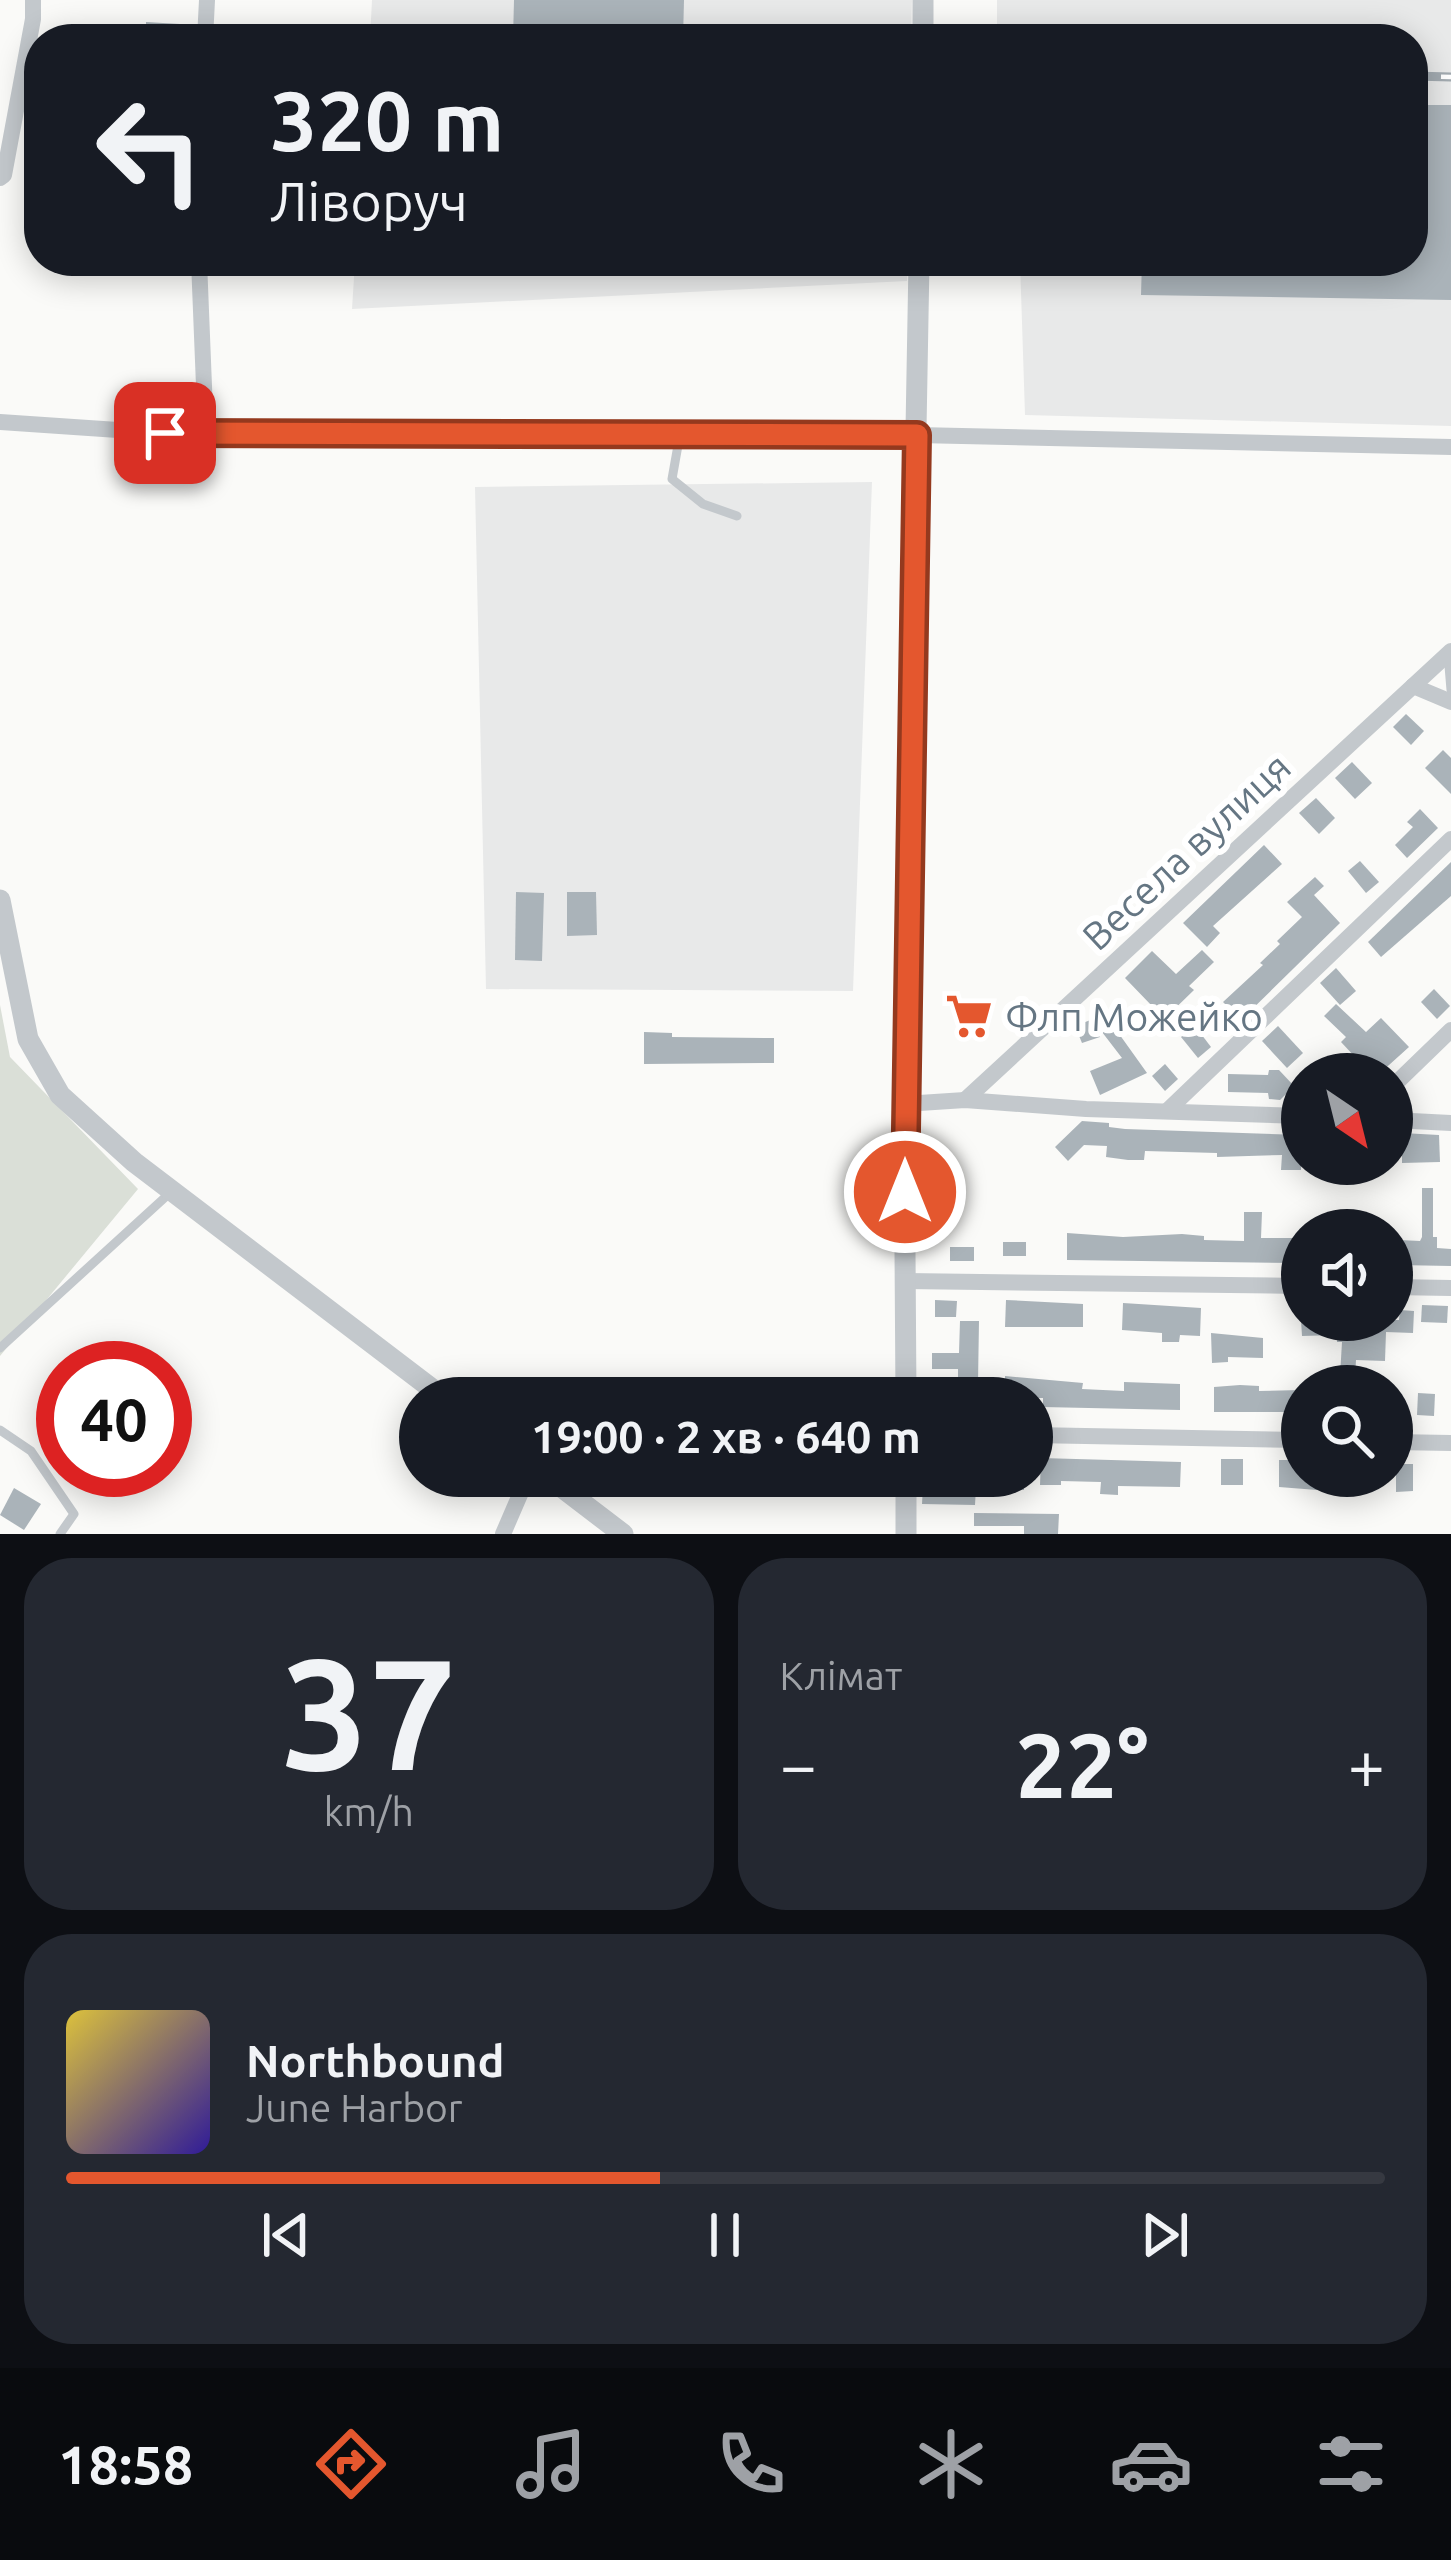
<!DOCTYPE html>
<html lang="uk">
<meta charset="utf-8">
<style>
body{margin:0;font-family:Ubuntu,sans-serif;background:#242831;color:#f1f3f6;height:100vh;display:flex;flex-direction:column;font-size:45px;white-space:nowrap}
*{box-sizing:border-box;margin:0}
p{font-size:39px;color:#9ea1a6}
.icon{flex:none;width:66px;height:66px;fill:none;stroke:currentColor;stroke-width:2;stroke-linecap:round;stroke-linejoin:round}
.map{position:relative;height:1534px;overflow:hidden}
.drawer{display:flex;flex-direction:column;gap:24px;padding:24px;background:#0d0f14;flex:1}
.drawer>*{flex:none}
.hud{position:absolute;left:24px;top:24px;width:1404px;height:252px;border-radius:48px;box-shadow:0 6px 30px #0003;background:#171b24;color:#f1f3f6;overflow:hidden}
.needle{width:78px;rotate:145deg}
.buttons{position:absolute;left:1281px;top:1053px;display:grid;gap:24px}
.buttons a{display:grid;place-items:center;width:132px;height:132px;border-radius:50%;background:#171b24;box-shadow:0 6px 30px #0003;font-size:60px}
.speed{position:absolute;left:36px;top:1341px;display:flex;gap:24px;font-size:60px;font-weight:700;text-align:center}
.speed>*{display:grid;place-content:center;width:156px;height:156px;border-radius:50%;background:#171b24;box-shadow:0 6px 30px #0003;line-height:1}
.speed .limit{border:18px solid #d22;background:#fff;color:#111}
.pin{position:absolute;display:grid;place-items:center;width:102px;height:102px;color:#fff;margin:-51px;border-radius:24px;box-shadow:0 6px 18px #0006}
.me{position:absolute;width:132px;margin:-66px;rotate:0deg;stroke-linejoin:round;filter:drop-shadow(0 0 9px #0008)}
.turn{display:flex;align-items:center;gap:42px;height:252px;padding:0 48px;font-size:54px}
.turn .icon{width:156px;height:156px;stroke-width:2.5}
.turn b{display:block;font-size:84px;line-height:102px}
.big{font-size:90px;font-weight:600;line-height:1.1}
.drawer .tile{flex:1;display:flex;flex-direction:column;justify-content:center;gap:18px;min-width:0;padding:0 42px;border-radius:48px;background:#242831}
.drawer .dial{align-items:center;gap:0}
.dial b{font-size:156px;line-height:1}
.song{display:flex;align-items:center;gap:36px}
.cover{width:144px;height:144px;border-radius:18px;background:linear-gradient(135deg,hsl(50 70% 55%),hsl(250 70% 35%))}
.played{height:12px;border-radius:6px;background:linear-gradient(90deg,#e4572e 45%,#363941 45%)}
.keys{display:flex;justify-content:space-around;direction:ltr}
.heat{display:flex;justify-content:space-between;align-items:center;font-size:66px;direction:ltr}
.drawer .tiles{flex:1;display:grid;gap:24px;grid-template-columns:1fr 1fr}
.tile:last-child{grid-column:span 2}
.trip{position:absolute;left:399px;top:1377px;width:654px;height:120px;border-radius:60px;background:#171b24;box-shadow:0 6px 30px #0003;font-weight:600;line-height:120px;text-align:center}
.tabs{display:flex;height:192px;justify-content:space-around;align-items:center;background:#090b0e;color:#9ea1a6}
.tabs .icon{width:84px;height:84px}
.tabs .current{color:#e4572e}
.tabs b{font-size:54px;color:#f1f3f6}
.map>svg:first-child{display:block}
.built{fill:#e8e9e9}
.green{fill:#dadfd7}
.building{fill:#aab3b9}
.lines{fill:none;stroke-linecap:round;stroke-linejoin:round}
.service{stroke:#c3c8cc;stroke-width:9}
.minor{stroke:#c3c8cc;stroke-width:16}
.tertiary{stroke:#c3c8cc;stroke-width:21}
.rail-casing{stroke:#a2aab0;stroke-width:9}
.rail{stroke:#fff;stroke-width:4.5;stroke-dasharray:14;stroke-linecap:butt}
.route-casing{stroke:#94391e;stroke-width:30}
.route{stroke:#e4572e;stroke-width:21}
.labels{text-anchor:middle;dominant-baseline:central;stroke-width:12;stroke-linejoin:round;paint-order:stroke}
.street-label{font-size:39px;fill:#657683;stroke:#fff}
.poi-label{font-size:39px;fill:#657683;stroke:#fff;text-anchor:start}
</style>
<div class="map">
<svg width="1451" height="1534" viewBox="0 0 1451 1534">
<rect width="100%" height="100%" fill="#fafaf8"/>
<g class="built">
<path d="M372,0h540l-1,39h-541z"/>
<path d="M997,0h454v426l-426,-11 -5,-154h393v-222h-416z"/>
<path d="M355,261h553l-1,20 -555,28z"/>
<path d="M872,482l-19,509 -367,-2 -11,-502z"/>
</g>
<path class="green" d="M0,1005l10,52 128,132 -138,167z"/>
<g class="building">
<path d="M514,0h170l-1,39h-170z"/>
<path d="M146,22l34,2 -1,15h-33z"/>
<path d="M1413,105h38v195l-310,-5 1,-34h271z"/>
<path d="M1406,714l18,17 -13,14 -18,-18z"/>
<path d="M1443,750l8,8v36l-26,-26z"/>
<path d="M1352,762l20,21 -17,16 -20,-21z"/>
<path d="M1316,798l19,20 -16,16 -20,-21z"/>
<path d="M1420,809l18,19 -31,30 -12,-13 18,-18 -6,-5z"/>
<path d="M1264,845l18,19 -69,62 7,7 -13,14 -24,-24z"/>
<path d="M1360,861l19,21 -13,11 -18,-22z"/>
<path d="M1451,862v34l-70,61 -13,-15z"/>
<path d="M1315,877l9,9 -10,9 26,28 -99,97 -18,-18 40,-37 -3,-2 20,-19 -3,-3 25,-24 -15,-15z"/>
<path d="M516,892l28,1 -2,68 -27,-1z"/>
<path d="M567,892h29l1,43 -30,1z"/>
<path d="M1202,950l12,12 -25,24 5,4 -38,37 -11,-12 8,-8 -28,-29 27,-27 24,23z"/>
<path d="M1336,968l20,23 -16,14 -20,-22z"/>
<path d="M1434,989l16,17 -13,13 -16,-17z"/>
<path d="M1336,1004l30,28 15,-14 28,29 -30,27h-8l-30,-32 5,-5 -22,-21z"/>
<path d="M1093,1019l7,18 -18,6 -7,-17z"/>
<path d="M1112,1024l35,49 -47,22 -10,-24 32,-13 -20,-26z"/>
<path d="M1195,1026l16,21 -13,11 -17,-21z"/>
<path d="M1278,1026l25,27 -16,15 -25,-27z"/>
<path d="M644,1032l28,1v4l102,1v25l-130,1z"/>
<path d="M1165,1064l13,15 -13,12 -13,-15z"/>
<path d="M1269,1070h10l15,16 -14,14 -11,-1 -1,-6 -40,-1v-18l40,1z"/>
<path d="M1082,1121l27,2v4l16,2 177,6 -1,35h-20l1,-15 -65,2v-4l-72,-2 -1,9h-16l-22,-3 1,-11 -23,-1 -16,16 -13,-14z"/>
<path d="M1402,1133l37,2 1,27 -38,1z"/>
<path d="M1422,1188h11v49h4v11l14,1v17l-53,-1 1,-25 21,1 2,-4z"/>
<path d="M1244,1212h18l-1,26h39l-1,25 -232,-3v-27l56,4 59,-3 22,2v4l40,1z"/>
<rect x="1003" y="1242" width="23" height="14"/>
<rect x="950" y="1247" width="24" height="14"/>
<path d="M935,1300l22,1 -1,16h-21z"/>
<path d="M1006,1300l77,4v23h-78z"/>
<path d="M1123,1303l78,5 -1,28 -20,-1 -1,7h-17v-9l-40,-3z"/>
<path d="M1422,1305l26,1 -1,17 -26,-1z"/>
<path d="M1400,1310l14,1 -1,22 -27,-1 -1,29 -29,-1 -1,17 -15,-1 2,-34h-5v-7l-35,1 -1,-16h98z"/>
<path d="M960,1321h19l-1,61h-20v-13h-26v-16h27z"/>
<path d="M1211,1333l52,5v20l-35,-1v5l-16,1z"/>
<path d="M1005,1376l78,7 -1,6 42,2v-9l56,2v26l-137,-3v-9h-38z"/>
<path d="M1240,1385l19,1v5l43,-1v22h-88v-25z"/>
<path d="M1418,1393l17,1 -1,22 -17,-1z"/>
<path d="M1041,1458l140,4 -1,25 -62,-1v9l-18,-1 1,-12 -40,-1v4h-21z"/>
<rect x="1221" y="1459" width="22" height="26"/>
<path d="M1279,1460h23v16h16l-1,14 -38,-3z"/>
<path d="M1396,1464h17v27l-17,1z"/>
<path d="M932,1476h92v14l-48,-2 -1,17 -53,-1 1,-18 9,1z"/>
<path d="M14,1488l27,16 -17,26 -24,-15z"/>
<path d="M974,1513l85,1 -1,20h-34v-8h-50z"/>
</g>
<g class="lines">
<g class="service">
<path d="M680,434l-8,45 31,25 34,12"/>
<path d="M1448,654l3,36"/>
<path d="M0,1348l172,-157"/>
<path d="M0,1430l31,21 43,63 -14,20"/>
</g>
<g class="minor">
<path d="M205,39l2,-39"/>
<path d="M0,178l4,-3 29,-156v-19"/>
<path d="M199,261l7,175"/>
<path d="M0,422l206,14 711,-1 534,12"/>
<path d="M1413,686l38,16"/>
<path d="M1392,1087l59,-57"/>
<path d="M965,1100l486,-449"/>
<path d="M904,1104l61,-4 121,9 216,7"/>
<path d="M1168,1110l283,-271"/>
<path d="M1392,1120l59,3"/>
<path d="M906,1281l396,5"/>
<path d="M1392,1287l59,1"/>
<path d="M1032,1435l270,5"/>
<path d="M1392,1442l59,1"/>
<path d="M503,1534l25,-58"/>
</g>
<g class="tertiary">
<path d="M923,39v-39"/>
<path d="M0,900l28,139 32,56 74,67 310,236"/>
<path d="M906,1398l-2,-294 15,-843"/>
<path d="M547,1476l76,58"/>
<path d="M906,1476v58"/>
</g>
<defs>
<path id="rail" d="M1413,76l38,1"/>
</defs>
<use href="#rail" class="rail-casing"/>
<use href="#rail" class="rail"/>
</g>
<g class="lines">
<defs>
<path id="route" d="M165,433l752,2 -12,757"/>
</defs>
<use href="#route" class="route-casing"/>
<use href="#route" class="route"/>
</g>
<defs>
<symbol id="supermarket-bare" viewBox="-9 -9 18 18"><path d="M-6-5.5h2.5l.6 2H6L4.5 2H-2.5L-4.4-4H-6ZM-1.5 3.2a1.3 1.3 0 1 0 .1 0ZM3 3.2a1.3 1.3 0 1 0 .1 0Z" fill="#e4572e" stroke="#fff" stroke-width="2.5" paint-order="stroke"/></symbol>
</defs>
<g fill-rule="evenodd">
<use href="#supermarket-bare" x="936" y="983" width="66" height="66"/>
</g>
<g class="labels">
<g class="street-label">
<text transform="translate(1186 851) rotate(-43)">Весела вулиця</text>
</g>
<g class="poi-label">
<text x="1005" y="1016">Флп Можейко</text>
</g>
</g>
</svg>
<div class="buttons">
<a><svg class="needle" viewBox="-14 -14 28 28"><path d="M0-13l5 13h-10z" fill="#e53935"/><path d="M0 13l5-13h-10z" fill="#9ea1a6"/></svg></a>
<a><svg class="icon" aria-label="sound" viewBox="0 0 24 24"><path d="M4 9h4l5-4v14l-5-4H4zM17 9q2 3 0 6"/></svg></a>
<a><svg class="icon" aria-label="search" viewBox="0 0 24 24"><circle cx="10" cy="10" r="6"/><path d="M15 15l6 6"/></svg></a>
</div>
<div class="speed"><div class="limit">40</div></div>
<div class="pin" style="left:165px;top:433px;background:#d93025"><svg class="icon" aria-label="arrive" viewBox="0 0 24 24"><path d="M6 21V4h12l-3 4 3 4H6"/></svg></div>
<svg class="me" style="left:905px;top:1192px" viewBox="-20 -20 40 40"><circle r="17" fill="#e4572e" stroke="#fff" stroke-width="3"/><path d="M0-11L8 9 0 5-8 9z" fill="#fff"/></svg>
<div class="trip">19:00 · 2 хв · 640 m</div>
<div class="hud">
<div class="turn"><svg class="icon" aria-label="left" viewBox="0 0 24 24"><path d="M17 20v-9H6M10 6l-5 5 5 5"/></svg><div><b>320 m</b>Ліворуч</div></div>
</div>
</div>
<section class="drawer">
<div class="tiles">
<div class="tile dial"><b>37</b><p>km/h</p></div>
<div class="tile"><p>Клімат</p>
<div class="heat"><a>−</a><b class="big">22°</b><a>+</a></div>
</div>
<div class="tile">
<div class="song"><i class="cover"></i><div><b>Northbound</b><p>June Harbor</p></div></div>
<div class="played"></div>
<div class="keys"><svg class="icon" aria-label="previous" viewBox="0 0 24 24"><path d="M18 5L8 12l10 7zM5 5v14"/></svg><svg class="icon" aria-label="pause" viewBox="0 0 24 24"><path d="M8 5v14M16 5v14"/></svg><svg class="icon" aria-label="next" viewBox="0 0 24 24"><path d="M6 5l10 7-10 7zM19 5v14"/></svg></div>
</div>
</div>
</section>
<nav class="tabs">
<b>18:58</b>
<svg class="icon current" aria-label="directions" viewBox="0 0 24 24"><path d="M12 3l9 9-9 9-9-9zM9 14v-3h6M13 9l2 2-2 2"/></svg>
<svg class="icon" aria-label="music" viewBox="0 0 24 24"><path d="M9 18V5l10-2v13"/><circle cx="6" cy="18" r="3"/><circle cx="16" cy="16" r="3"/></svg>
<svg class="icon" aria-label="phone" viewBox="0 0 24 24"><path d="M5 4h4l2 5-3 2q2 4 5 5l2-3 5 2v4C11 20 4 13 5 4z"/></svg>
<svg class="icon" aria-label="climate" viewBox="0 0 24 24"><path d="M12 3v18M4 7l16 10M4 17L20 7"/></svg>
<svg class="icon" aria-label="car" viewBox="0 0 24 24"><path d="M5 17H2v-5l4-1 3-4h7l3 4 3 1v5h-3M9 17h6M6 11h13"/><circle cx="7" cy="17" r="2"/><circle cx="17" cy="17" r="2"/></svg>
<svg class="icon" aria-label="filters" viewBox="0 0 24 24"><path d="M4 7h16M4 17h16"/><circle cx="9" cy="7" r="2"/><circle cx="15" cy="17" r="2"/></svg>
</nav>
